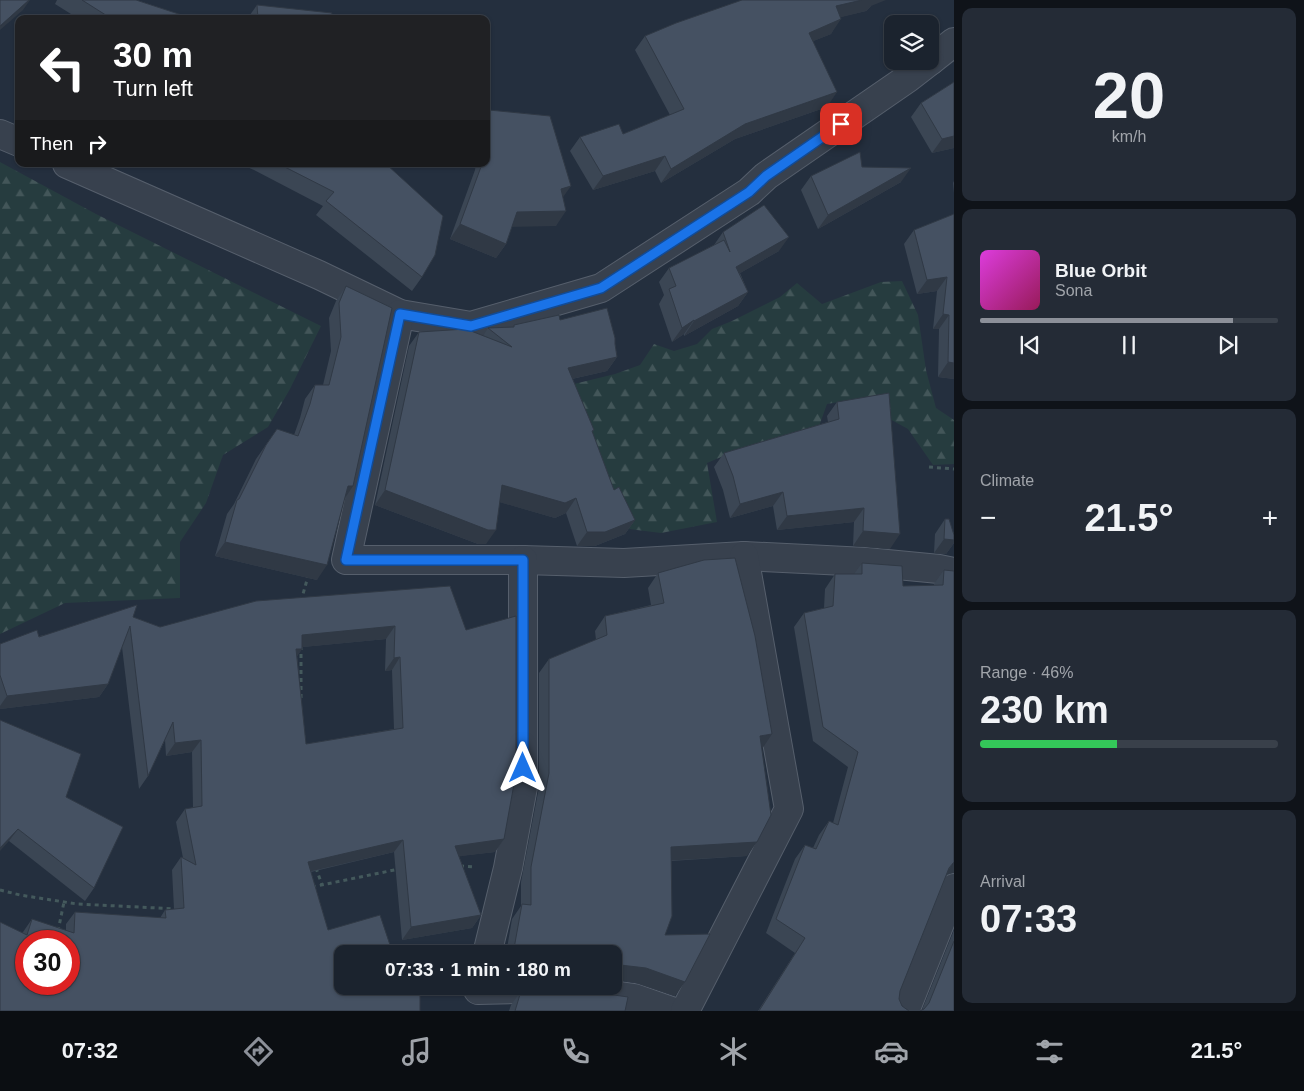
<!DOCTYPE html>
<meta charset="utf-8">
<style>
body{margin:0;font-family:Arial,sans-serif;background:#242b36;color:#f1f3f6;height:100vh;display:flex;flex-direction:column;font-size:19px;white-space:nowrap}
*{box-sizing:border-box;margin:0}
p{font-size:16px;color:#a0a4aa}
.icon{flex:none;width:28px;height:28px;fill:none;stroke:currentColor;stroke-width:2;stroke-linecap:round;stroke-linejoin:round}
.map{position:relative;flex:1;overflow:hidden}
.sheet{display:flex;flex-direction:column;gap:8px;padding:8px;background:#0f1319;width:350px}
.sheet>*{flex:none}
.hud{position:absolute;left:15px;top:15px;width:475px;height:152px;border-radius:10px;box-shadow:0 1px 4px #0004,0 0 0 1px #39404a;background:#202124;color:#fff;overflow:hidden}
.fabs{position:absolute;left:884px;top:15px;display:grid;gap:10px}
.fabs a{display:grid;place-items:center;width:55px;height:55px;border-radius:10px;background:#1b232e;box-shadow:0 1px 4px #0004,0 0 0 1px #39404a;font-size:25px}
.speed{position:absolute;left:15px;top:930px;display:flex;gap:10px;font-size:25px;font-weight:700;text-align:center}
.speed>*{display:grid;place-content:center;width:65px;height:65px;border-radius:50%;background:#1b232e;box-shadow:0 1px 4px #0004,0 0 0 1px #39404a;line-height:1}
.speed .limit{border:8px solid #d22;background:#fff;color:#111}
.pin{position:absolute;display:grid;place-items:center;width:42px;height:42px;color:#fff;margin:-21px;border-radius:10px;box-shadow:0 2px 8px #0006}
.me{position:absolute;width:55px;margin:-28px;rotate:0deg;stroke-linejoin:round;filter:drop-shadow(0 0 4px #0008)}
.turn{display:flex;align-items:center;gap:18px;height:105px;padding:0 15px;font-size:22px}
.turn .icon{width:65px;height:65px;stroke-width:2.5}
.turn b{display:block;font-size:35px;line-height:42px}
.then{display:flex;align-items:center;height:48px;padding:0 15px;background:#0003;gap:10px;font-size:19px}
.big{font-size:38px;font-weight:700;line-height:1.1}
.sheet .card{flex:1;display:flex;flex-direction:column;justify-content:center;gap:8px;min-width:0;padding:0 18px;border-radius:10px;background:#242b36}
.sheet .dial{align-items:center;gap:0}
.dial b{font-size:65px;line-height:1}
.song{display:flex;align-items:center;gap:15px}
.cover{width:60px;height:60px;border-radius:8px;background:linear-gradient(135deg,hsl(300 70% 55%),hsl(330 70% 35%))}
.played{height:5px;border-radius:2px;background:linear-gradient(90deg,#8c9099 85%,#39404a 85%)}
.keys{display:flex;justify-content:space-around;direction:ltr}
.heat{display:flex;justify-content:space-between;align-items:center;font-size:28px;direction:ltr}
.charge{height:8px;border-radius:4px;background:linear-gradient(90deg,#34c759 46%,#39404a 0)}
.trip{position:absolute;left:334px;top:945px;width:288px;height:50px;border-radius:10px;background:#1b232e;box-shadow:0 1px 4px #0004,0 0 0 1px #39404a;font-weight:700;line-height:50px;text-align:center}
.tab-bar{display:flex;height:80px;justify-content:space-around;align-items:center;background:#0b0e12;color:#a0a4aa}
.tab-bar .icon{width:35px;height:35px}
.tab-bar .active{color:#8c9099}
.tab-bar b{font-size:22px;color:#f1f3f6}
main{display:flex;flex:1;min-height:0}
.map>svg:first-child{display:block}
.forest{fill:url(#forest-firs)}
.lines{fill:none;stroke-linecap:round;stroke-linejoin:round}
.street-casing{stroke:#565f6c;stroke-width:30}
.path{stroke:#44595c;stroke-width:3;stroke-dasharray:4 4;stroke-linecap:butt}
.street{stroke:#38414e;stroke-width:28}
.wall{fill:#3b4654;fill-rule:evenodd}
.shaded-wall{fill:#303945}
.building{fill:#455162;stroke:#303945;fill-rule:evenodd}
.route-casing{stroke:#114b97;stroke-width:12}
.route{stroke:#1a73e8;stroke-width:9}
</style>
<main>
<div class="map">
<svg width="954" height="1011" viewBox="0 0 954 1011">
<defs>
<pattern id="forest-firs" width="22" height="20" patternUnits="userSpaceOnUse" patternTransform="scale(1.25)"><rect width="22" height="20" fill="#263c3f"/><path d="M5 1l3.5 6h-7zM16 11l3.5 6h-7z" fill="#435659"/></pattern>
</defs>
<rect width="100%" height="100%" fill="#242f3e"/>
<g class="forest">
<path d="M0,162l96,52 225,112 -31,63 -22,38 -45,28 -17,48 -26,39v56l-115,5 -65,31z"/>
<path d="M902,281l16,34 8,55 10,38 18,12v44l-21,1 -25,-36 -22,-12 -6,-22 -53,9 -10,28 -84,20 -26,11 10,59 -56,11 -32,-4 -16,-37 -39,-108 41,-10 25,-9 14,-21 20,7 23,-7 15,-15 20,-8 48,-24 17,-14 25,21 59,-22z"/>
</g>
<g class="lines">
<defs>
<g id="street">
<path d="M930,61l24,-19"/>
<path d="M0,134l19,8"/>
<path d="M67,164l252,111 81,39 71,12 130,-38 148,-96 17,-16 142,-98 22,-17"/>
<path d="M400,314l-54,246h177l101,3 120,-7 122,6 73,7 15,3"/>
<path d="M487,954l21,-86 15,-81v-227"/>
<path d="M478,990l85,-2 71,10 37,13"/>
<path d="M685,1011l104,-202 -45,-253"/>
<path d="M905,1011l49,-123"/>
</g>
</defs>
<use href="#street" class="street-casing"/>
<g class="path">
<path d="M929,467l25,2"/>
<path d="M301,601l8,-28"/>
<path d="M301,698v-51"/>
<path d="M460,866l14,1"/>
<path d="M316,868l6,17"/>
<path d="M312,887l87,-18"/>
<path d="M0,890l20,5 57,9 101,5"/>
<path d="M58,931l6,-29"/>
</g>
<use href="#street" class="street"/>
</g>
<g class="wall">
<path d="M57,0h79l58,19h-115l-24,-15z"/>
<path d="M257,5l73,14h-83z"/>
<path d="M871,6l-5,5 -26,6 -9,17 -18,7 14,66 -92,32 -74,44 -6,-12 -62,19 -23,-39 10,-14 43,-3 47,-19 -35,-65 10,-14z"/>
<path d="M954,82v66l-22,5 -21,-36 10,-14z"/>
<path d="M489,110l74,87 -7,29h-44l-6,18 -10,14 -46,-19 25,-69 1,-6h10v-50z"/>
<path d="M240,164h146l36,113 -10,14 -96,-76 7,-9 -69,-36z"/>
<path d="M811,176l90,6 -83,47 -17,-39z"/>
<path d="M954,181v12l-1,-10z"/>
<path d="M954,214v165l-16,-2 1,-48h-6l4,-38 -20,3 -13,-50 10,-14z"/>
<path d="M723,232l56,19 -39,22 8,19 -10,14 -54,30v-2l-12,8 -13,-38 5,-9 -5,-13 10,-14 45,-23z"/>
<path d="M346,286l-2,213 -27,81 -102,-24 12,-42 7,-10 22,-45 21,-30 17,6 6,-17 5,-19 10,-14h8l8,-34 -2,-33 7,-17z"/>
<path d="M560,320l55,24 2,13 -10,14 -35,8 42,111 21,30 -10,14 -30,12h-18l-11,-33 -11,5 -55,-16 -14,42h-8l-103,-39 34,-159 10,-14 64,4 5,-8 25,-1 1,-2z"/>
<path d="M837,402l53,147 -37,-3 1,-24 -77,8 -4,-24 -43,12 -7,-28 -9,-23 10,-14 104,-31 -1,-6z"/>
<path d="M945,519l9,16v8l-8,11 -12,-1 1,-19z"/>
<path d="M862,563l41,23h31v-2l10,-14 8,303 -5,2 -47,116 -1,8 3,7 7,5h-151l37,-58 -29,-20 29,-74 10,-14 8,3 6,-13 10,-14 4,2 15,-56 -35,-26 -19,-114 10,-14 20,-5 1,-19 10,-15h19z"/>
<path d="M658,573l104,176 -15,107 -76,5 -6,74 10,61 -39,-13 -24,-4v-25h-106l6,-35 9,-13v-24l18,-95v-114l10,-14 47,-19 -1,-9 10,-15 46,-11 -3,-17z"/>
<path d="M450,586l54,253 -9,13 -36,4 22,59 -9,13 -70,12 -8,-88 -83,20 17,58 65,24 -393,57 23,-79 9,-13 34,12v-7l9,-12 85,6 5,-8 9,-1 -2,-39 9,-13 2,1 -7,-36 9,-13 8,-1 -1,-56 -26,4 -1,-16 -17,36 -9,13 -17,-142 -14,37 -9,13 -99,12v-65l133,-27 27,10zM386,639l-1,32 7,-1 2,59 -88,15 -9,-88 5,-7v-2z"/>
<path d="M0,720l66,77 28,91 -9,13 -76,-60z"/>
<path d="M954,930v81l-32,-1z"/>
<path d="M521,991l104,20h-116l2,-6z"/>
</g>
<g class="shaded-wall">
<path d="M29,0h1l-7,10 -23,20v-4z"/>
<path d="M862,0h24l-15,6 -5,5 -40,10 10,-15z"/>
<path d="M841,19l-10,15 -32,13 10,-14z"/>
<path d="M837,92l-10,15 -92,32 -74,44 10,-14 74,-45z"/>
<path d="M954,136v12l-22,5 10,-14z"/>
<path d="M665,156l-10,15 -62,19 10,-14z"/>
<path d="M911,168l-10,14 -83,47 10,-14z"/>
<path d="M571,186l-10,14v-11z"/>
<path d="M566,211l-10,15 -49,1 10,-15z"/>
<path d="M460,224l46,20 -10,14 -46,-19z"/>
<path d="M789,237l-10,14 -53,30 10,-14z"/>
<path d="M947,277l-10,14 -20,3 10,-14z"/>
<path d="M748,292l-10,14 -54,30 10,-15z"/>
<path d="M943,314l6,1 -10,14h-6z"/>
<path d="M694,320l-10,14 -12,8 10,-14z"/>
<path d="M617,357l-10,14 -49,11 10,-14z"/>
<path d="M948,362l6,1v16l-16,-2z"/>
<path d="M502,485l74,13 -10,15 -11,5 -63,-18z"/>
<path d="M348,486h5l-10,15z"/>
<path d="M385,490l111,40 -10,14h-8l-103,-39z"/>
<path d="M783,492l-10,14 -43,12 10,-14z"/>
<path d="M864,508l-10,14 -77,8 10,-14z"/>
<path d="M635,520l-10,14 -30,12h-18l10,-14z"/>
<path d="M863,531l37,3 -10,15 -37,-3z"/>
<path d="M944,539l10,1v3l-8,11 -12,-1z"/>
<path d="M225,542l102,23 -10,15 -102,-24z"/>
<path d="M395,626l-9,13 -93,9 9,-13z"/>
<path d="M296,649h6l-8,12z"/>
<path d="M400,657l-8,13 -7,1 9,-13z"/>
<path d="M108,684l-9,13 -99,12v-3l7,-10z"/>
<path d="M772,734l-10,15 -12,2 10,-15z"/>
<path d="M201,740l-9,12 -26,4 9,-13z"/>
<path d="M18,829l-9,12 -9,10v-3z"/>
<path d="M504,839l-9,13 -49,6 9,-12z"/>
<path d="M403,840l-9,12 -95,22 9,-12z"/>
<path d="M757,842l-10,14 -86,5 10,-14z"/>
<path d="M954,862v11h-2l-7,2z"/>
<path d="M481,915l-9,13 -70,12 9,-13z"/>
<path d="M612,964l34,4 39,14 -10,14 -39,-13 -24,-4z"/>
</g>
<g class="building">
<path d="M0,0h29l-29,26z"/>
<path d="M82,0h54l58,19h-82z"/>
<path d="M742,0h120l-26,6 5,13 -32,14 28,59 -92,32 -74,45 -6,-13 -62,20 -23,-39 39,-13 4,10 61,-25 -39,-73 31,-13z"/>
<path d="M257,5l75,8 -2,6h-72z"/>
<path d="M954,82v54l-12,3 -21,-36z"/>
<path d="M489,110l61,6 21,70 -10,3 5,22 -49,1 -11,32 -46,-20 22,-60h4v-22z"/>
<path d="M860,152l2,15 49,1 -83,47 -17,-39z"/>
<path d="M279,164h107l57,52 -8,39 -13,22 -96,-76 8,-9z"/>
<path d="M764,205l25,32 -53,30 12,25 -54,29v-1l-12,8 -13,-39 7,-3 -7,-18 55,-28 6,12 -7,-20z"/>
<path d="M954,214v149l-6,-1 1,-47 -6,-1 4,-37 -20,3 -13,-50z"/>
<path d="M346,286l46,22 -39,178h-5l-21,79 -102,-23 12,-42 2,-1 27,-54 11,-16 21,7 12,-32 5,-19h14l12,-48 -2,-34z"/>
<path d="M607,308l8,30v6l2,13 -49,11 26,62 -2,1 22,59 5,-3 16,33 -30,12h-18l-11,-34 -11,5 -63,-18 -6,45h-8l-103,-40 34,-158 47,-3 46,18 -24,-19 26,-1v-2l45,-10 1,5z"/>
<path d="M889,393l11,141 -37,-3 1,-23 -77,8 -4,-24 -43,12 -7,-28 -9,-23 115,-34 -2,-17z"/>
<path d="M945,519h4l5,16v5l-10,-1z"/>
<path d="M735,558l20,78 17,98 -12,2 11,79 -14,27 -86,5 1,69 -7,19 45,-1 -25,48 -39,-14 -34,-4v-10h-99l9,-50 9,1v-38l18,-94v-114l58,-24 -2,-19 59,-13 -6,-30 46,-13z"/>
<path d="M862,563l40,3 1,20 40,-1 1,-15 10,1v291l-5,6 -49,123 -1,8 3,7 7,5h-150l46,-73 -29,-19 29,-74 11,4 13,-28 9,4 20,-73 -35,-25 -19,-114 29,-7 2,-32h27z"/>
<path d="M450,586l16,44 50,-14v157l-12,66 -49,7 26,69 -70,12 -8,-87 -95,22 20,68 52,-15 13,39h-51v32l78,1v24h-420v-89l27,13 5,-16 42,14 1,-21 91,6 -1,-8 19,-2 -3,-51 15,8 -11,-56 17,-3 -1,-66 -26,3 -2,-21 -25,54 -18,-150 -22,58 -101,12 -7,-21v-31l37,-14 2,7 98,-32 -4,12 27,10 96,-26zM395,626l-1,32 6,-1 3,71 -97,16 -10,-95h6v-14zM26,941h43v43h-43z"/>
<path d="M0,720l81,34 -15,43 57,30 -29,61 -76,-59 -18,19z"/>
<path d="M954,941v70h-34l4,-2 5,-6z"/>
<path d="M572,989l56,8 -3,14h-110l6,-20z"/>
</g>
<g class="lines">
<defs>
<path id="route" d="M523,768v-208h-177l54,-246 71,12 130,-38 148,-96 17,-16 75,-52"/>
</defs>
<use href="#route" class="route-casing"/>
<use href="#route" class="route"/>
</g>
</svg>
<div class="fabs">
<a><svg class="icon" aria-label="layers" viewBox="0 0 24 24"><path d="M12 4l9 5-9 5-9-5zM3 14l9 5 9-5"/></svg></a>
</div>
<div class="speed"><div class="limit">30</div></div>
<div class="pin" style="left:841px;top:124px;background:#d93025"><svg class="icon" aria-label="arrive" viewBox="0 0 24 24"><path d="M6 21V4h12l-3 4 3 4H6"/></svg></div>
<svg class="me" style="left:523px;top:768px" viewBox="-20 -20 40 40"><path d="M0-17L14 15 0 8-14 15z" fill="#1a73e8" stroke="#fff" stroke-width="4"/></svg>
<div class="trip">07:33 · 1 min · 180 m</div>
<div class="hud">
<div class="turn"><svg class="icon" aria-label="left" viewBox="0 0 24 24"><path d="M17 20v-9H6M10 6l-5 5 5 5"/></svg><div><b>30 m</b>Turn left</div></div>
<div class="then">Then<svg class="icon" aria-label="right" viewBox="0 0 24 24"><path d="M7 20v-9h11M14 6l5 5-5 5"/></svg></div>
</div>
</div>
<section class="sheet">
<div class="card dial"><b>20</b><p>km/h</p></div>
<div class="card">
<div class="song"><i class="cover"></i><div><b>Blue Orbit</b><p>Sona</p></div></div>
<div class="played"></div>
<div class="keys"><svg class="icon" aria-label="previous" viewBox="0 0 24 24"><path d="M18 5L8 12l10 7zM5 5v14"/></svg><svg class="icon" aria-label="pause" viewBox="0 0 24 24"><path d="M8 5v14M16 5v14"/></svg><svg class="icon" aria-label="next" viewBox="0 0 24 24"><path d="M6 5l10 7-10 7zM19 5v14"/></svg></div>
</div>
<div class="card"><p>Climate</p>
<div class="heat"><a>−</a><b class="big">21.5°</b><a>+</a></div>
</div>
<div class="card"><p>Range · 46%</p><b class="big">230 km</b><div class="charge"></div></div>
<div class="card"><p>Arrival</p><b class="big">07:33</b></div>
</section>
</main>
<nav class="tab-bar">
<b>07:32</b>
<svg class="icon active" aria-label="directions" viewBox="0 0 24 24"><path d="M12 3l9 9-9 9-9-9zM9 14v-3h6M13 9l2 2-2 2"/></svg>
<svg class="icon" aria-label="music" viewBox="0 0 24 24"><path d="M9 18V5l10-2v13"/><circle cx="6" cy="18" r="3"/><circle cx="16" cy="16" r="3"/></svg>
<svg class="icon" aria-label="phone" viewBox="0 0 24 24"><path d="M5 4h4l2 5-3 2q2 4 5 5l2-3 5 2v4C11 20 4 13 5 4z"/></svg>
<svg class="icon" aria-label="climate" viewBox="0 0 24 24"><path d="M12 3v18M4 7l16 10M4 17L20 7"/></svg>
<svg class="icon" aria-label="car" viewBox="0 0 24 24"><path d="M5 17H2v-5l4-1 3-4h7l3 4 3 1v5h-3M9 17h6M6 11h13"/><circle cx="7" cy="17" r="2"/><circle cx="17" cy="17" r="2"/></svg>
<svg class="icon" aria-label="filters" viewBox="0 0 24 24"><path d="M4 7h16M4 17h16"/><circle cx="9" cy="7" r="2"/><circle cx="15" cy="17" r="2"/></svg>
<b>21.5°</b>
</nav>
